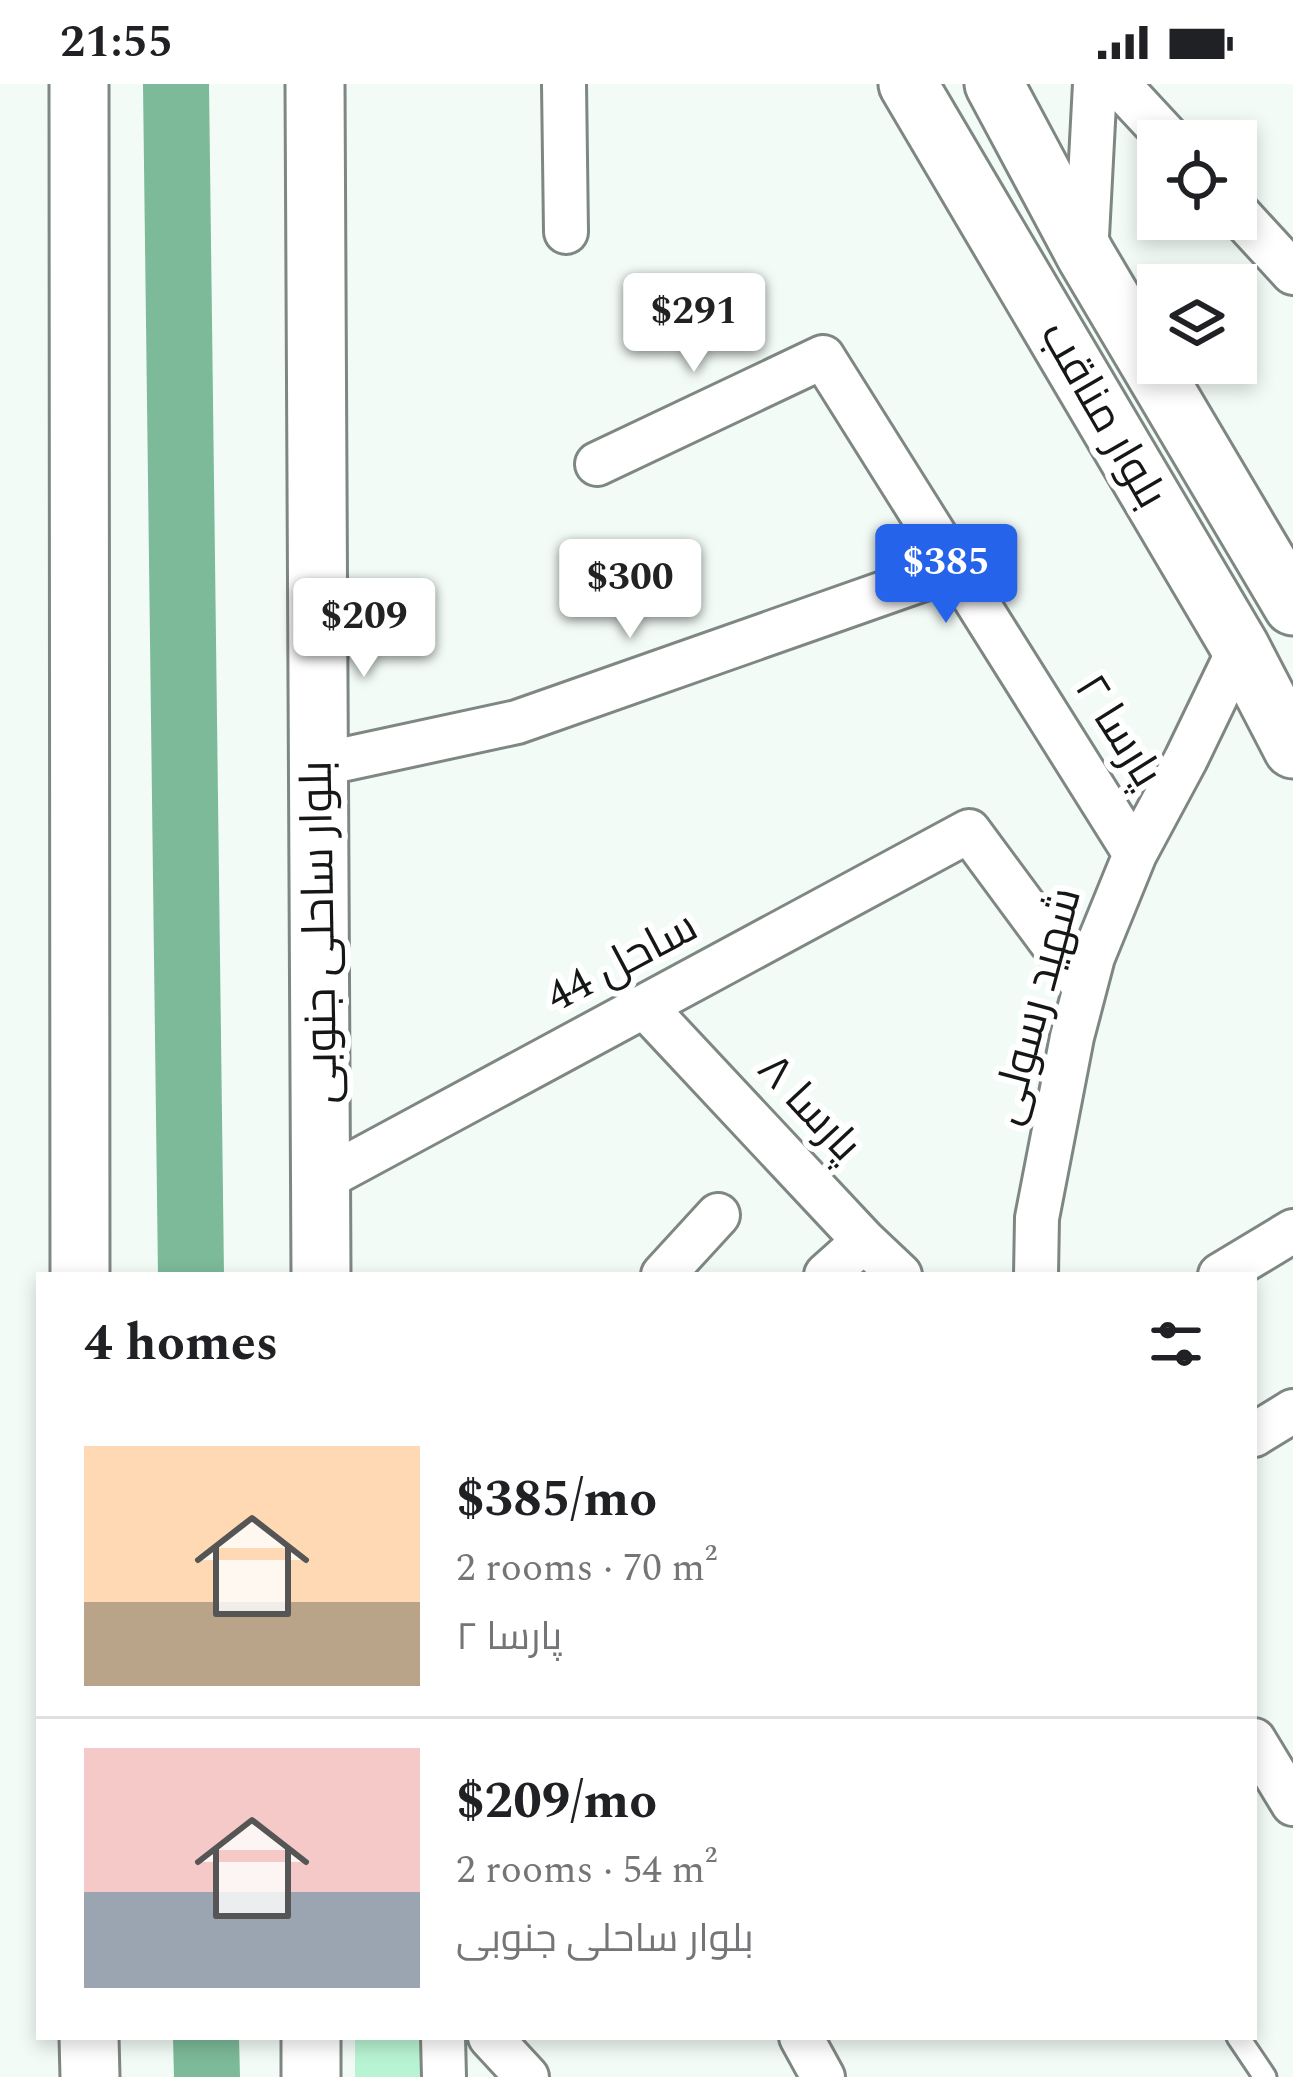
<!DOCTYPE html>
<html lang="en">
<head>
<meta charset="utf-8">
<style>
  :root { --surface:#fff; --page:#f2f2f2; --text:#202124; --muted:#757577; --line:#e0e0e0; --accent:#2563eb }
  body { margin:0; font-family:Spectral,Cairo,serif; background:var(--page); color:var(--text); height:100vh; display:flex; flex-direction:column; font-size:45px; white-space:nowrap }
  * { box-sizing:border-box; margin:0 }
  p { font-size:39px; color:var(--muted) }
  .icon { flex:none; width:66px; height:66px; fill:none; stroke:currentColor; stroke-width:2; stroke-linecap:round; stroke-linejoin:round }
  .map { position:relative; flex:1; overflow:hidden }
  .drawer { position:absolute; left:36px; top:1188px; width:1221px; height:768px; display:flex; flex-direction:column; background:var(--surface); border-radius:0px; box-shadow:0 6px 18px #0003 }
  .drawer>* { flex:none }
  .tools { position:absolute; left:1137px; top:36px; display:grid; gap:24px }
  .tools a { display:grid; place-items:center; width:120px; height:120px; border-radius:0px; background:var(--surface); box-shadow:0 6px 18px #0003; font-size:60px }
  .price { position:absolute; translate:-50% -102px; padding:0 27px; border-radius:12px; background:#fff; color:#222; font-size:39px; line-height:78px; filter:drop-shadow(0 3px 6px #0008) }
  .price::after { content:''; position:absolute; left:50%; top:72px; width:36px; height:27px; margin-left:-18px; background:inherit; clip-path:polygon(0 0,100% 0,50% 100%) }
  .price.current { background:var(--accent); color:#fff }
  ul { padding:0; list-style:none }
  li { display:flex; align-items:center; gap:36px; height:300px; padding:0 48px }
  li+li { border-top:3px solid var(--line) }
  li span { display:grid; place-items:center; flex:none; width:336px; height:240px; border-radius:0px; color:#555 }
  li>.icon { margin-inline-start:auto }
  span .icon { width:144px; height:144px; fill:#fffc; stroke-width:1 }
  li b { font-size:51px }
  h2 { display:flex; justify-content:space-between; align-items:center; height:144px; padding:0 48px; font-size:51px }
  .status { display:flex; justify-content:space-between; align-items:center; height:84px; padding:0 60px; background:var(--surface); direction:ltr }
  .status svg { height:33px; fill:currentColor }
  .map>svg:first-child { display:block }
</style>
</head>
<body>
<div class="status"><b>21:55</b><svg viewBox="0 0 49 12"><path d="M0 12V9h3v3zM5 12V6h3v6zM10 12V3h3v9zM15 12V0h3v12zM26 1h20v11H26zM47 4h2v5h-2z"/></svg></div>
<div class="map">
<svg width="1293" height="1993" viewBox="0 0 1293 1993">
  <rect width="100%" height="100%" fill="#f2fbf6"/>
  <path fill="#b8f4d3" d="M355,1953H430L431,1993H355Z"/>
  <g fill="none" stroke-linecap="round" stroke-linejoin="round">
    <path stroke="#7cba99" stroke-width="66" d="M176,0L191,1191
      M206,1953L207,1993"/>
    <g stroke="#7f8783" stroke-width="27">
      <path id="lane" d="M1238,1953L1265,1993"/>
    </g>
    <g stroke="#7f8783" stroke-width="48">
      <path id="street" d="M564,0L566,148
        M1118,0L1171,57
        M1236,127L1293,189
        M1086,171L1095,0
        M597,380L823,273L1135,770
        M318,681L517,638L955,484
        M645,923L864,1157L900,1191
        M322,1096L969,747L1085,904
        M663,1191L718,1131
        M826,1191L864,1157
        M1036,1191L1037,1134L1072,953L1093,873L1135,770L1186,675L1240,563
        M1220,1191L1293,1147
        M1254,1351L1293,1327
        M1254,1656L1293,1720
        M443,1953L444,1993
        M490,1953L527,1993
        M801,1953L823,1993"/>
    </g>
    <g stroke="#7f8783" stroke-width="63">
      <path id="secondary" d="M79,0L80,1191
        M315,0L321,1191
        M908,0L1240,563L1293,665
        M994,0L1086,172L1293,522
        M89,1953L90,1993
        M311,1953V1993"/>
    </g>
    <use href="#lane" stroke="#fff" stroke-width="21"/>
    <use href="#street" stroke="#fff" stroke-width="42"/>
    <use href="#secondary" stroke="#fff" stroke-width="57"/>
  </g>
  <g text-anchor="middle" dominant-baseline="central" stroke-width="12" stroke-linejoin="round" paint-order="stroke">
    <g font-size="45" fill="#141715" stroke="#fff">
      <text transform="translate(1103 331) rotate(60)">بلوار مناقب</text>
      <text transform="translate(1118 647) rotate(58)">پارسا ۲</text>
      <text transform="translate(320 848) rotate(-91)">بلوار ساحلی جنوبی</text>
      <text transform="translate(622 878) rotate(-28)">ساحل 44</text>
      <text transform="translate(1036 922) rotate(-75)">شهید رسولی</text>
      <text transform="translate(809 1024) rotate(47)">پارسا ۸</text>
    </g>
  </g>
</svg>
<div class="tools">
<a><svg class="icon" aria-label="locate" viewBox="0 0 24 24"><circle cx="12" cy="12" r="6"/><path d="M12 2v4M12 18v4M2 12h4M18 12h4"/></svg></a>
<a><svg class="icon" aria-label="layers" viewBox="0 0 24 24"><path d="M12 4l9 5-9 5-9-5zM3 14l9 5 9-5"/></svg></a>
</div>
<b class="price" style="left:694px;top:291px">$291</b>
<b class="price current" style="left:946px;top:542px">$385</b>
<b class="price" style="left:630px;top:557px">$300</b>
<b class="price" style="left:364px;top:596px">$209</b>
<section class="drawer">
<h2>4 homes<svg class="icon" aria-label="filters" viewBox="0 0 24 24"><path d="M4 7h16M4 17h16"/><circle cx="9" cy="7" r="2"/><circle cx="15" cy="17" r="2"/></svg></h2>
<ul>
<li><span style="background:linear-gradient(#ffd9b3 65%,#b9a48a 0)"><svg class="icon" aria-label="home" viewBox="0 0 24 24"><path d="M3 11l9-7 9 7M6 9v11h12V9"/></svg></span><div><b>$385/mo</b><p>2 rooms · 70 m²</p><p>پارسا ۲</p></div></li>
<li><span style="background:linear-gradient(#f6c9c9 60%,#9aa5b1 0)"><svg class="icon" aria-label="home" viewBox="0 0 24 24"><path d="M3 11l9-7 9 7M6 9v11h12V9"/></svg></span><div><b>$209/mo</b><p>2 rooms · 54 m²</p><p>بلوار ساحلی جنوبی</p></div></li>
</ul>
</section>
</div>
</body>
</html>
